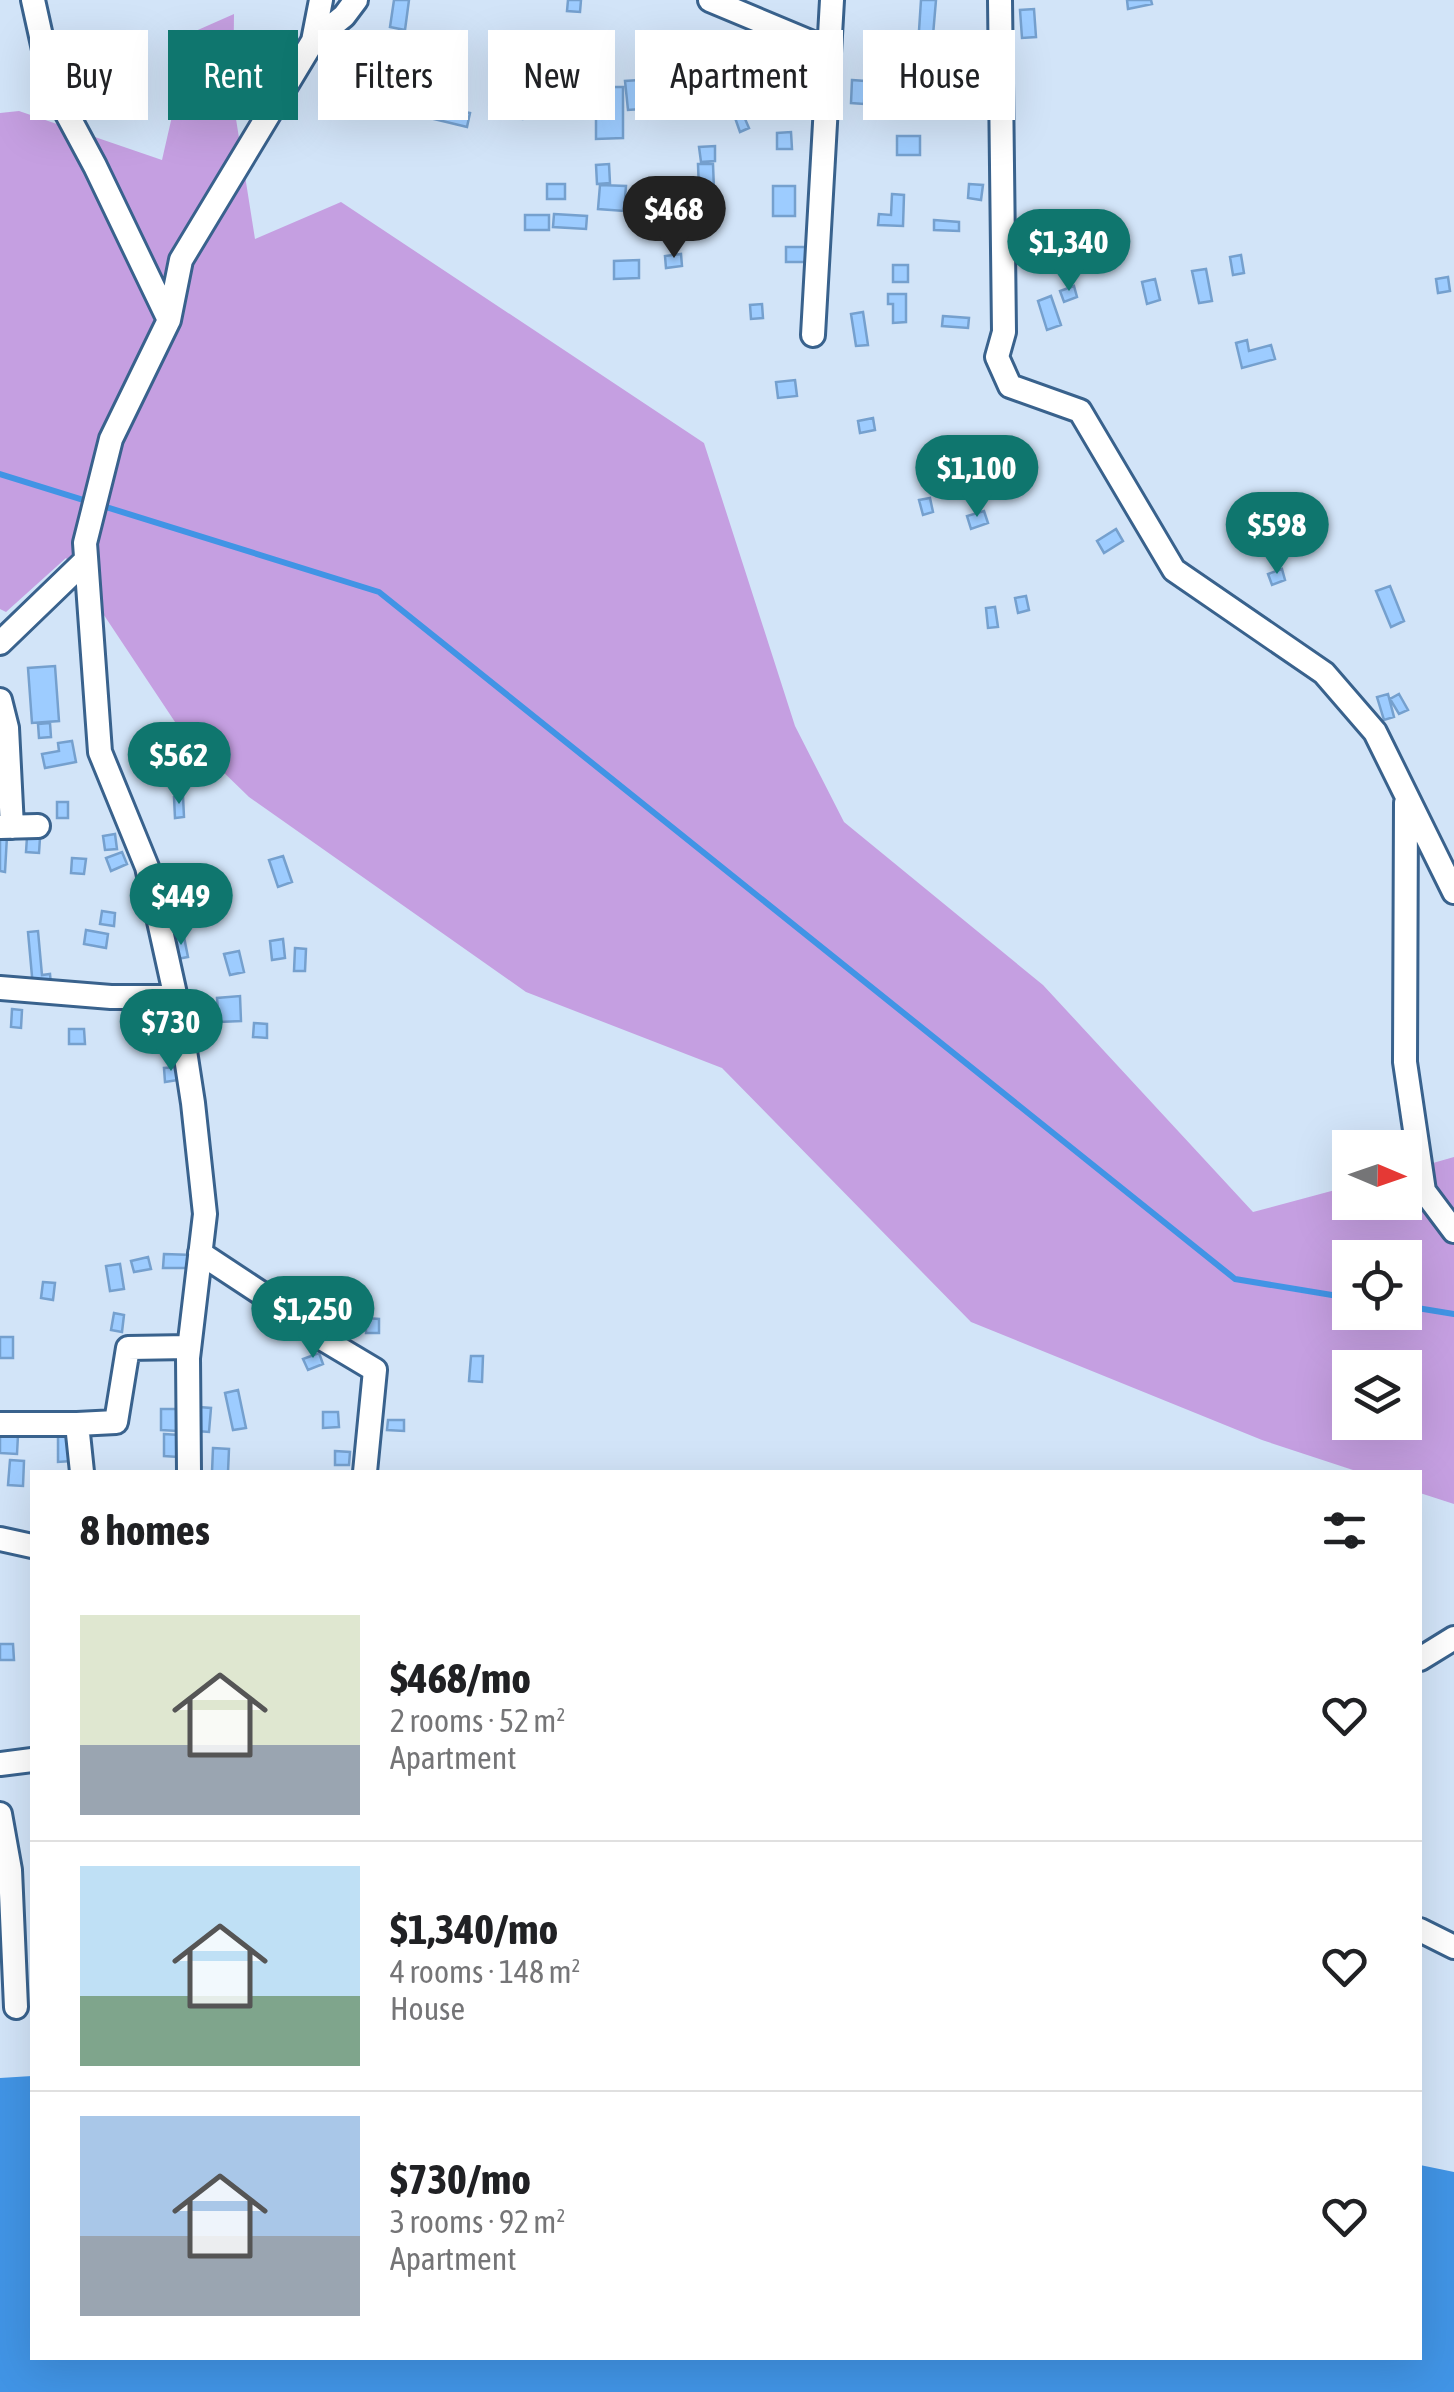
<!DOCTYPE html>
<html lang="en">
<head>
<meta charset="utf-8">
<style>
  :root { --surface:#fff; --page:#f2f2f2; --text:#202124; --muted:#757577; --line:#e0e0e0; --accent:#0f766e }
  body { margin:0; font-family:"Asap Condensed",sans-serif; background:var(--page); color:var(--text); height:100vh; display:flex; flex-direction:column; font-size:38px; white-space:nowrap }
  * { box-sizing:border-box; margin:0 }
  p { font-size:32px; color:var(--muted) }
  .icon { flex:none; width:55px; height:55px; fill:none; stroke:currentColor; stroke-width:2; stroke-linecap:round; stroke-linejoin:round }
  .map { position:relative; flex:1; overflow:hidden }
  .drawer { position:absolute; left:30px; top:1470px; width:1392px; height:890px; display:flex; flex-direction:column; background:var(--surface); border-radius:0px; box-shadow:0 10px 40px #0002 }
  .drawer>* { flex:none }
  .hud { position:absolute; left:30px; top:30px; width:1395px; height:90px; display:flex; gap:20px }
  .needle { width:65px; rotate:92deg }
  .fabs { position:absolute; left:1332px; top:1130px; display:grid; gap:20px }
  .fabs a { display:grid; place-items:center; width:90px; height:90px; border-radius:0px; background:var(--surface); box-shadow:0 10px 40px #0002; font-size:50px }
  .price { position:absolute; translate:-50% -85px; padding:0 22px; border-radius:35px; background:var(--accent); color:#fff; font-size:32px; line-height:65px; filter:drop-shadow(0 2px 5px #0008) }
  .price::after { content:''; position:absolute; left:50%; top:60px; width:30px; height:22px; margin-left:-15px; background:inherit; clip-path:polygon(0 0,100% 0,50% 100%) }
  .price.selected { background:#222; color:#fff }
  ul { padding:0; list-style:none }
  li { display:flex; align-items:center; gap:30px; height:250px; padding:0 50px }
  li+li { border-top:2px solid var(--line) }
  li span { display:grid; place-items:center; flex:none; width:280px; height:200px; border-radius:0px; color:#555 }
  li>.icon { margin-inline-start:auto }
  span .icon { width:120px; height:120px; fill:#fffc; stroke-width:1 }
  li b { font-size:42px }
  h2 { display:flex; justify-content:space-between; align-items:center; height:120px; padding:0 50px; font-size:42px }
  .pill { padding:0 35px; border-radius:0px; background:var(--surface); box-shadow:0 10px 40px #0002; font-size:35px; line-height:90px }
  .pill.selected { background:var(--accent); color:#fff }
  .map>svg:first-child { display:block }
</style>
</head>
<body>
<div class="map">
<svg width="1454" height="2392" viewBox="0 0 1454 2392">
  <rect width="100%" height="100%" fill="#d2e4f8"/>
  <path fill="#c59fe1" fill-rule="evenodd" d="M234,14L233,100L255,239L341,202L704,443L795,726L844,822L1043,985L1253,1212L1350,1186V1202H1405V1171L1454,1157V1504L1420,1493V1472H1359L1262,1440L971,1322L722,1068L526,992L249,797L181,731L66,558L6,612L0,609V113L19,111L162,160L191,33ZM1350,1258H1405V1312H1350ZM1350,1368H1405V1422H1350Z"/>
  <path fill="#4194e5" d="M32,2076V2358H1420V2165L1454,2172V2392H0V2078Z"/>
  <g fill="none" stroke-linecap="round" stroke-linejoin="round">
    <path stroke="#4194e5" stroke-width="6" d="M0,474L379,592L1235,1279L1350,1298
      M1405,1306L1454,1314"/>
  </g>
  <path fill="#9dccff" stroke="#75a0ce" stroke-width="2.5" d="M394,0H409L405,30L390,27Z
    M568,0H581L580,12L567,11Z
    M921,0H936L932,47L918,46Z
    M1127,0H1151L1152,4L1128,9Z
    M1034,9L1036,37L1022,38L1020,10Z
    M738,55L742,69L731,72L727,58Z
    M887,63L897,64L895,81L885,80Z
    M912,66L932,69L930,90L909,88Z
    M791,67L792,81L764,82V68Z
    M683,74H728V105L682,106Z
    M639,80L641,109L628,110L625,81Z
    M852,80L865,81L864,104L851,103Z
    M559,83L562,115L523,119L520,87Z
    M741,83L744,103L731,104L729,84Z
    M596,87H623V138L596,139Z
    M436,94L451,98L449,109L470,113L467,127L430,118Z
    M388,99L401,101L400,113L386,111Z
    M742,112L749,128L740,132L734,115Z
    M791,132L792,149H777V133Z
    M897,136H920V155H897Z
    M715,146V161L701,162L699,147Z
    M609,164L610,183L597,184L596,165Z
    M698,164H713L714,190L699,191Z
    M547,184H565V199H547Z
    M969,184L983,185L981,200L968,198Z
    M600,185L626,186L624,211L598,209Z
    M773,186H795V216H773Z
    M685,192H714L715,219L685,220Z
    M892,194L904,195L903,226L878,225L879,214L891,215Z
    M1069,212H1084V224L1069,223Z
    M554,214L587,216L586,229L553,227Z
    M525,215H549V230H525Z
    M934,220L959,222V231L934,230Z
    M786,247H811V262H786Z
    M681,254L682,266L666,268L665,256Z
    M1241,255L1244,273L1233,275L1230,257Z
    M639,260V278L614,279V261Z
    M893,265H908V282H893Z
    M1206,269L1212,301L1199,303L1192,271Z
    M1448,277L1450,291L1438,293L1436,279Z
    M1155,279L1160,300L1147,304L1142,282Z
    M1074,286L1077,297L1064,302L1060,291Z
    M888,294H906V322L893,323V304H888Z
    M1051,296L1061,325L1047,330L1038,301Z
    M762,304L763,318L751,319L750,305Z
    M863,312L868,345L856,346L851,314Z
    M943,316L969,318L968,328L942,326Z
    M1247,340L1249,351L1271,345L1275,359L1242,368L1236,343Z
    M795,380L797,396L778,398L776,382Z
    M873,418L875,430L860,433L858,421Z
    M930,498L933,512L923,515L919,500Z
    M1263,504L1266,521L1255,523L1252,506Z
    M984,511L988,523L971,529L967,516Z
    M1116,529L1123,541L1104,553L1097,541Z
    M1282,569L1285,580L1272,585L1268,574Z
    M1390,586L1404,621L1391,627L1376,591Z
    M1026,596L1029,610L1018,613L1015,598Z
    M995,607L998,627L988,628L986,608Z
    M55,666L59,721L32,723L28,668Z
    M1388,694L1394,717L1384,720L1377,697Z
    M1399,694L1408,710L1399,714L1390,699Z
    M50,723L51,737L39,738L38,724Z
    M72,741L76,762L45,768L42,754L59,751L58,743Z
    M183,796L184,817L175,818L174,797Z
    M57,802H68V818H57Z
    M115,834L117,849L105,850L103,836Z
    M0,836H7L5,872L0,871Z
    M27,837L40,838L39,853L26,852Z
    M122,852L127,864L111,871L106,858Z
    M283,856L292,882L278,887L269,860Z
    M72,858L86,859L84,874L71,873Z
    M102,911L115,913L114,926L100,924Z
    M86,930L108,934L106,948L84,944Z
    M38,931L42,975L50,974L51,985L33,987L28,932Z
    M184,937L188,957L177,959L174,939Z
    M283,939L285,958L272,960L270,941Z
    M295,948L306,949L305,971H294Z
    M239,951L244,972L230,975L224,954Z
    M240,996L241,1021L219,1022L217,998Z
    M12,1009L22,1010L21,1028L11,1027Z
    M254,1023L267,1024V1038L253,1037Z
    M69,1029H84L85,1044H69Z
    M177,1067L178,1080L165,1082L164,1068Z
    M164,1254L193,1255V1268H163Z
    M148,1257L151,1269L134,1272L131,1261Z
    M120,1264L124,1289L110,1291L106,1266Z
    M43,1282L55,1283L53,1300L41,1298Z
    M114,1313L124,1315L122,1332L111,1330Z
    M366,1318L379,1319V1333H366Z
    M0,1337H13V1358H0Z
    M319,1353L323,1364L308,1370L303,1359Z
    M471,1356H483L482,1382L469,1381Z
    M238,1390L246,1428L233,1430L225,1393Z
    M199,1407L211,1408L209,1432L197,1431Z
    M161,1409H177V1431L161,1430Z
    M323,1412H338L339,1427L323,1428Z
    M388,1420H404V1431L387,1430Z
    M0,1434L18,1435L17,1454L0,1453Z
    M164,1434L179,1435L178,1457L164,1456Z
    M71,1435V1461L58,1462V1436Z
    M213,1448L229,1449L228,1472H212Z
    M335,1451L350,1452L349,1465H335Z
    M10,1460L24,1461L23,1486L8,1485Z
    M0,1644H13L14,1660H0Z"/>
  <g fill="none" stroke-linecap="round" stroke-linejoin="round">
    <g stroke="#39628d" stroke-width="28">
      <path id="minor" d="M33,0L52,86L95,166L169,320
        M710,0L829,50
        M1000,0L1004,332L997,357L1010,386L1080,411L1174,570L1324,673L1375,732L1454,892
        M313,41L344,16L356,0
        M813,335L832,0
        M0,643L86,560
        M0,700L7,728L12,827
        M1406,803L1405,1062L1424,1191L1454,1231
        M0,827L38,826
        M0,988L111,997H175
        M200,1253L288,1311L318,1336L375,1370L365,1472
        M0,1424H77L82,1472
        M77,1424L116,1422L128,1348L189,1347
        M189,1472L188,1358L205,1214L193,1103L179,1012L147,867L100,752L85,543L111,439L169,320L181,260L313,41L321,0
        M0,1539L32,1546
        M1420,1659L1454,1638
        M0,1764L32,1760
        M0,1814L10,1870L16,2007
        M1420,1930L1454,1947"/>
    </g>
    <use href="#minor" stroke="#fff" stroke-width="22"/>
  </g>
</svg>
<div class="fabs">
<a><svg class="needle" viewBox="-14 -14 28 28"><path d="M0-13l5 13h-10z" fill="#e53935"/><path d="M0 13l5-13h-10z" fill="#757577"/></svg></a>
<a><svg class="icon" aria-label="locate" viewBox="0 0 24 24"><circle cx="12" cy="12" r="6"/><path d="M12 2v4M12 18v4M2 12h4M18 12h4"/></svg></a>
<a><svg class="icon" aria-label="layers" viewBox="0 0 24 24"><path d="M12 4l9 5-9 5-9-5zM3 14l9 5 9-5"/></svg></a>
</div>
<b class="price selected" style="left:674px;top:261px">$468</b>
<b class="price" style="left:1069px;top:294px">$1,340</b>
<b class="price" style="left:977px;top:520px">$1,100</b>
<b class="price" style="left:1277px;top:577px">$598</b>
<b class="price" style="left:179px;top:807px">$562</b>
<b class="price" style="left:181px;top:948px">$449</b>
<b class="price" style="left:171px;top:1074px">$730</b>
<b class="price" style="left:313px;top:1361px">$1,250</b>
<div class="hud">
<a class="pill">Buy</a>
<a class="pill selected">Rent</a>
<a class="pill">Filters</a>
<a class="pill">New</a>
<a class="pill">Apartment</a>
<a class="pill">House</a>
</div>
<section class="drawer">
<h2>8 homes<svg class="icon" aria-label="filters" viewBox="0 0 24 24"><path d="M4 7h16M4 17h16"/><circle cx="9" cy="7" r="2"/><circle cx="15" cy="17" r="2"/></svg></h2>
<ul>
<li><span style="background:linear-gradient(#dfe7d0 65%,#9aa5b1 0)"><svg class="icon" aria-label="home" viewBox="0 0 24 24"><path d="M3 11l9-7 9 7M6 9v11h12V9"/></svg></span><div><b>$468/mo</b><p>2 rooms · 52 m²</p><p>Apartment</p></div><svg class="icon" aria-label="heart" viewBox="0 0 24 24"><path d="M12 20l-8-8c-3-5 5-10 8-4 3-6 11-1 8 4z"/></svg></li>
<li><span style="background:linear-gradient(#bfe0f5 65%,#7fa58c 0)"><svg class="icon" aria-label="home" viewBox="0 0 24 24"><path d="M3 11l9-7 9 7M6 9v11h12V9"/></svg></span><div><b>$1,340/mo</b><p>4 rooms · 148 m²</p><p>House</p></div><svg class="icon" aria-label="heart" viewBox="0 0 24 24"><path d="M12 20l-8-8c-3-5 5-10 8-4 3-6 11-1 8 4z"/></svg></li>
<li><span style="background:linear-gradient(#a9c7e8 60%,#9aa5b1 0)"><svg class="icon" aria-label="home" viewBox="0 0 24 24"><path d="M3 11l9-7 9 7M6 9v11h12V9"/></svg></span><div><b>$730/mo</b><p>3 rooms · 92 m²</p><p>Apartment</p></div><svg class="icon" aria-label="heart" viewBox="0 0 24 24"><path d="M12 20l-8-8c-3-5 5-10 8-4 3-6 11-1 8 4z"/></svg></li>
</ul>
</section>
</div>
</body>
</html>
